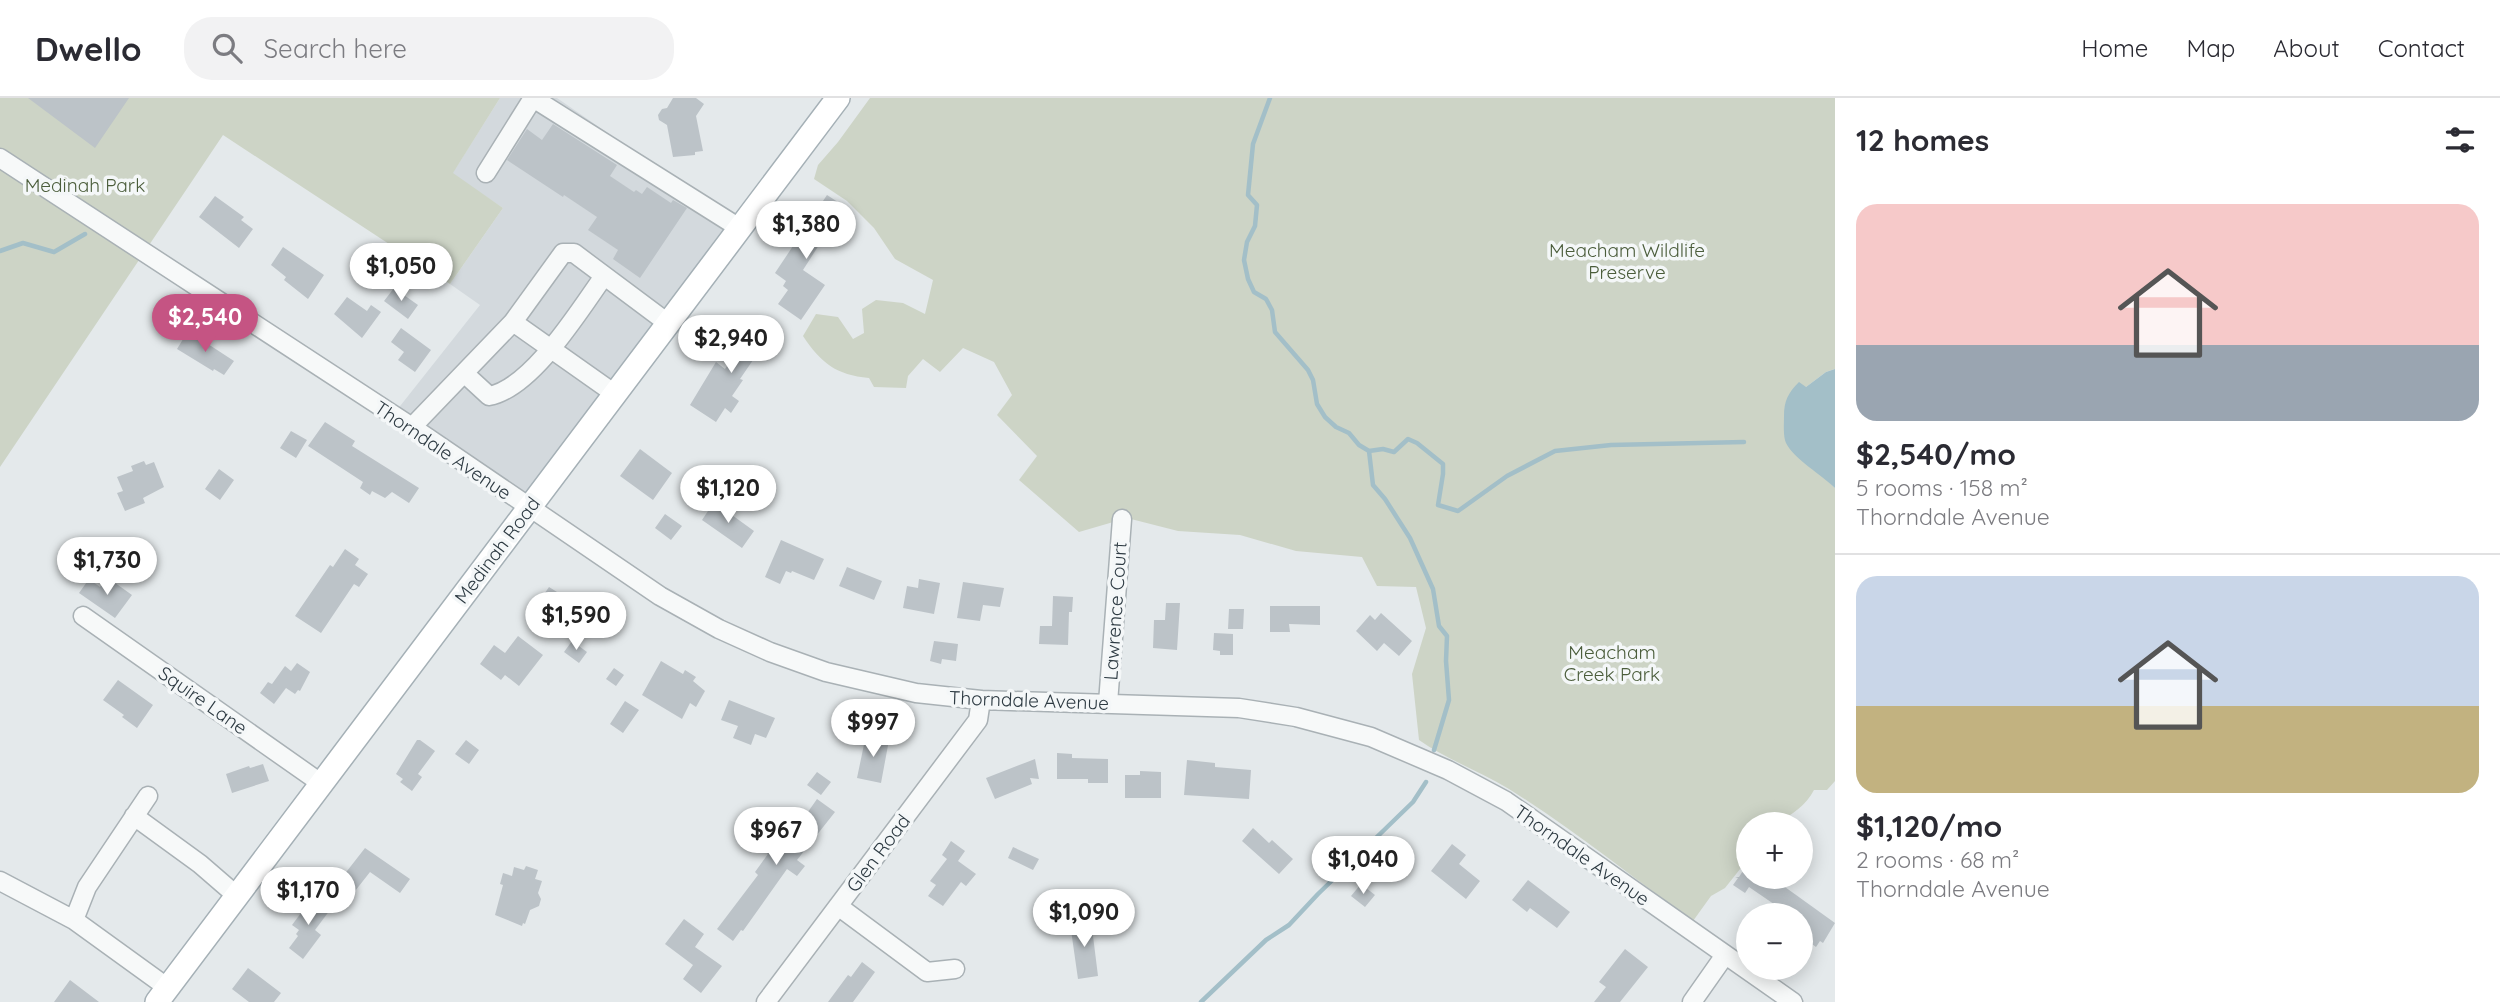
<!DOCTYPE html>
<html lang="en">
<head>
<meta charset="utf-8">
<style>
  :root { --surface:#fff; --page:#f2f2f3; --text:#2b2b33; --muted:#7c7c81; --line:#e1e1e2; --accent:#c55483 }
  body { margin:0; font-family:Quicksand,sans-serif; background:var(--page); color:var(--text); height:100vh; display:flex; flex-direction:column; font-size:26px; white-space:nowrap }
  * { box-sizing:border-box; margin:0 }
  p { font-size:23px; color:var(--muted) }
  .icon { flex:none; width:38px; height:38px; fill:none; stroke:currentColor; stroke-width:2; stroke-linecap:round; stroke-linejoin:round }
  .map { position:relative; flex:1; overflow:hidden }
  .panel { display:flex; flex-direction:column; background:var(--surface); width:665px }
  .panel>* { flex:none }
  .fabs { position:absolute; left:1736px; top:714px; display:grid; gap:14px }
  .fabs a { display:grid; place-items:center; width:77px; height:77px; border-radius:50%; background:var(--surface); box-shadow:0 4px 18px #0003; font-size:35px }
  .price { position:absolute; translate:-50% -60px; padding:0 16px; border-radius:24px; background:#fff; color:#222; font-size:23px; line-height:46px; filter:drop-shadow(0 2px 4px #0008) }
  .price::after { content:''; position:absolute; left:50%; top:42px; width:21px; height:16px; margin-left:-10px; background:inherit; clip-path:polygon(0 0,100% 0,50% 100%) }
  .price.selected { background:var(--accent); color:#fff }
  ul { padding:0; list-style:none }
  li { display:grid; align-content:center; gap:14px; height:371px; padding:0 21px }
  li+li { border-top:2px solid var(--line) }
  li span { display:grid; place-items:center; height:217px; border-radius:21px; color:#555 }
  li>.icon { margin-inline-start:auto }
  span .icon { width:126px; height:126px; fill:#fffc; stroke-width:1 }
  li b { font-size:30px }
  h2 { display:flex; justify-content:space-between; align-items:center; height:84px; padding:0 21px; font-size:30px }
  header { display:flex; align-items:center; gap:42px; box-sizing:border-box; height:98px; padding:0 35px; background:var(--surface); border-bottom:2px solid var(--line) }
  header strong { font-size:33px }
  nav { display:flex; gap:38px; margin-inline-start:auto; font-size:24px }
  .search { width:490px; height:63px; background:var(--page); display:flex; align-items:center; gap:18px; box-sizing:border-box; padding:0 24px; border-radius:28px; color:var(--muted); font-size:26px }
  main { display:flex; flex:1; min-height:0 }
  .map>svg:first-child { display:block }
</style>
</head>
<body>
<header>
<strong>Dwello</strong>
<div class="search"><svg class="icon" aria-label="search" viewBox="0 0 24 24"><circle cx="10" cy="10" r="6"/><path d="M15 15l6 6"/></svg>Search here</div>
<nav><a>Home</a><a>Map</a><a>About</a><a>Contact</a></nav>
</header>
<main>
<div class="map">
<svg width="1835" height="904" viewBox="0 0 1835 904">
  <rect width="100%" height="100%" fill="#e4e9eb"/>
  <path fill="#d3d9dd" d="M500,0H557L741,127L528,410L393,317L480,207L450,186L503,110L452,76Z"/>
  <path fill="#cdd4c6" d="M0,0H500L453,75L503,110L450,186L223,37L0,369Z
    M870,0H1835V271L1826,274L1806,289L1824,379L1835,390V683L1827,692H1814C1806,708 1792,715 1778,726H1748V761L1725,790L1711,798L1693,823C1632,779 1573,731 1509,691C1480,673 1447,662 1419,642L1412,576L1426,530L1416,489L1377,488L1362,459L1296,453L1240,437L1178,433L1127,420L1079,434L1019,382L1037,358L997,317L1012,297L994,264L963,250L940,274L923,261L908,278L906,290L874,289L869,280C836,277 821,265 803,238L816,216L838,219L853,241L864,235L862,211L876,202L903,205L925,216L933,182L895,161L874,130L847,103L814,81L818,67L838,44Z"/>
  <path fill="#a3bfc8" d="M1835,271V390C1823,378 1793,360 1786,345C1783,338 1784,326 1784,318C1784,303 1788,295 1799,284L1806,289L1826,274Z"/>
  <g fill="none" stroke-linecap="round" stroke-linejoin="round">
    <path stroke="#a3bfc8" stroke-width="4.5" d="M1270,0L1253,46L1248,97L1257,107L1255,128L1247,144L1244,162L1248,181L1254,194L1266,201L1272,212L1275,234L1308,272L1313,282L1317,306L1325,319L1336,329L1349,335L1359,347L1369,353L1373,387L1385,401L1410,440L1433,491L1439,528L1447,538L1446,563L1449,602L1434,652
      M0,153L23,145L54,154L85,136
      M1369,353L1383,351L1394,354L1408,341L1417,345L1443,366V376L1438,407L1458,413L1507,378L1555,353L1611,347L1744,344
      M1201,904L1266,842L1289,827L1318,796L1413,704L1426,684"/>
  </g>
  <path fill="#bcc3c8" d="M28,0H129L95,50Z
    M673,0H696L704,6L696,18L703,53L695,54V57L673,59L667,27L659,22L658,17L662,11L667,10Z
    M553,26L617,67L610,78L634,94L636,92L642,96L647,89L671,105L673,102L687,110L640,180L613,161L618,152L588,132L597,119L564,97L563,99L507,62L527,31L542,42Z
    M827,97L844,108L803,172L825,187L801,222L778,206L788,192L783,188L786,183L775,175Z
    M215,98L244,119L241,122L253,131L239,150L199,119Z
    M283,149L324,177L308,201L284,182L286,179L271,167Z
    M394,190L418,207L408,221L384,203Z
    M347,199L367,213L371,207L381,214L362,240L334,216Z
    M763,218L777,227L740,281L743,282L732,298L739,303L731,315L725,310L716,324L690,307L716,264L725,271Z
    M401,230L431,252L415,274L398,262L404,254L391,244Z
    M188,233L234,263L224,277L214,271L213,273L177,251Z
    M325,324L355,343L352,348L419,390L409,405L392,394L385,400L372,393L370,397L360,390L363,384L308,348Z
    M291,333L307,342L296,360L280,350Z
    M640,351L672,375L653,402L620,378Z
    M144,363L146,367L154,364L164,389L143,400L145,405L125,413L117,395L123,393L117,379L133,373L131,368Z
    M219,371L234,382L220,402L205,391Z
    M714,404L754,433L742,450L702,422Z
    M665,416L682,428L671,442L655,430Z
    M781,442L824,461L814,482L792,473L791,475L786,473L780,486L765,479Z
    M345,451L359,461L355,467L368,476L359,489L354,486L321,535L295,518L330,467L333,469Z
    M847,469L882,483L874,502L839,488Z
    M89,481L100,489L102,486L106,489L111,482L132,497L115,520L79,495Z
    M919,481L940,485L934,516L903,510L907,488L918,490Z
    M963,484L1004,490L1000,509L983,507L980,523L957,520Z
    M549,489L581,509L563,534L547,522L550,518L536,508Z
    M1053,498L1073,499L1072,514H1069L1068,547L1039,546L1040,528H1052Z
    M1166,505H1180L1177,552L1153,550L1154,522H1165Z
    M1270,508H1320V527L1289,526L1290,534H1270Z
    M1229,511H1244L1243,531H1228Z
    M1381,515L1412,543L1399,558L1384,545L1377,553L1356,533L1370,517L1375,522Z
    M1214,535L1233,536V557H1220V553L1213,552Z
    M518,538L543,557L519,588L505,577L501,582L480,566L494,547L505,555Z
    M572,543L587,554L579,565L564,554Z
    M934,543L958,546L956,563L942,561L941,566L930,563Z
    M661,563L683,576L685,572L696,579L693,583L705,593L696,609L690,605L682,621L642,597Z
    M297,565L310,574L300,593L298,592L295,596L286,590L274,606L260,595L268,584L272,586L285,568L291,573Z
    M614,570L624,577L616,588L606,581Z
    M118,582L153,607L137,630L122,619L124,617L103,602Z
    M729,602L775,620L766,640L755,636L751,647L733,640L738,628L721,622Z
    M625,603L639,612L623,635L610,626Z
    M866,637L889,642L881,685L857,680Z
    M417,642H420L435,653L418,676L422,679L412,693L400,684L403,681L396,676Z
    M466,642L479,652L469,666L455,656Z
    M1057,655L1072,656V660L1108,661V685H1088V681H1057Z
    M1035,661L1039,681L1030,680L1032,686L995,701L986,680Z
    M1187,662L1215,665V669L1251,672L1249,701L1184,697Z
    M263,666L269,683L232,695L226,676L249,668L250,670Z
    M1140,673L1161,674V700H1125V677H1140Z
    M817,674L831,684L821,697L807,687Z
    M817,701L835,714L797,762L805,768L797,778L787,771L743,833L741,832L733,843L717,831L758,777L755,774L768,756L756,747L769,731L781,740L783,737L789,741Z
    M1253,730L1269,745L1272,742L1293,761L1279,776L1242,743Z
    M951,743L965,753L958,763L976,776L966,788L961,784L943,808L928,798L936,787L930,783L947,761L942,757Z
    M1452,746L1466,757L1459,766L1480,783L1466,801L1431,773Z
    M1013,749L1039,761L1033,772L1008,760Z
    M365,750L410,781L400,795L370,774L348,802L333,791Z
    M1748,765V779H1771L1835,825L1823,845L1820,843L1816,849L1801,838V817H1790L1749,789L1745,795L1733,787L1738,780L1735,779H1739Z
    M526,768L538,772L535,781L542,783L538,795L541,801L539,808L530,812L525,826L523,825L522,828L495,817L503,787L500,786L503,775L512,778L514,769L524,772Z
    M1528,782L1570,814L1557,830L1530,810L1527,814L1512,802Z
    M1361,786L1375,797L1365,809L1351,798Z
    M313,799L330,812L315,832L321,837L303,861L289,850L298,838L296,836L299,832L292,827Z
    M684,821L704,836L695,849L722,868L701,895L683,881L693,867L665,846Z
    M1091,822L1098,878L1078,881L1070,825Z
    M1625,851L1648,869L1620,904H1594L1606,889L1599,884Z
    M862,864L875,874L853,904H828L848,877L851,879Z
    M248,870L281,895L274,904H249L232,891Z
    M70,882L99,904H54Z"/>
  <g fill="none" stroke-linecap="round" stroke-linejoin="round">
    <g stroke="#a9b1b5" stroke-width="21">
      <path id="minor" d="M0,60L412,329L660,498L719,531L770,554L826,574L916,595L981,602L1239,610L1296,619L1371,639L1448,672L1506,703L1793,904
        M486,75L533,0L741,131
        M513,224L615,296
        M464,275L489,298C532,290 579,213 604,178
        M412,329L513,224L563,155H574L669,226
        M83,518L322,686
        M1108,605L1122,421
        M134,718L200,766L237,798
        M0,783L74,822L168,890
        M838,808L927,874L955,871
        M74,822L87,789L148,698
        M766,904L978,622L981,602
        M1692,904L1725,857"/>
    </g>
    <g stroke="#a5b0b6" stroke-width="26">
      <path id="major" d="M157,904L838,0"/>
    </g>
    <use href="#minor" stroke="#f7f9f9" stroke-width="18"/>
    <use href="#major" stroke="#fff" stroke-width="23"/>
  </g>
  <g text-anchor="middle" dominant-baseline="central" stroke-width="7" stroke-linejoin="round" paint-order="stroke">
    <g font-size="19" fill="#4b5d3b" stroke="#f4f7f8">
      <text x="85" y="87">Medinah Park</text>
      <text x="1627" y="152">Meacham Wildlife<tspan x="1627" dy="22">Preserve</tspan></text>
      <text x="1612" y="554">Meacham<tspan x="1612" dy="22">Creek Park</tspan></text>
    </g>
    <g font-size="19" fill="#2d3a42" stroke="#f4f7f8">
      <text transform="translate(443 352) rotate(34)">Thorndale Avenue</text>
      <text transform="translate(497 452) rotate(-53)">Medinah Road</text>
      <text transform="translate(1115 513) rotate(-86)">Lawrence Court</text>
      <text transform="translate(203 602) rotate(35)">Squire Lane</text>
      <text transform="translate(1029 602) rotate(2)">Thorndale Avenue</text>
      <text transform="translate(878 755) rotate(-53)">Glen Road</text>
      <text transform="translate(1582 757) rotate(35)">Thorndale Avenue</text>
    </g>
  </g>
</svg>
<div class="fabs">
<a>+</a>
<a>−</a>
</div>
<b class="price" style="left:806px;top:163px">$1,380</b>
<b class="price" style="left:401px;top:205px">$1,050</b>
<b class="price selected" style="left:205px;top:256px">$2,540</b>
<b class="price" style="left:731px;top:277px">$2,940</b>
<b class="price" style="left:728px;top:427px">$1,120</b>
<b class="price" style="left:107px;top:499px">$1,730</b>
<b class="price" style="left:576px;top:554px">$1,590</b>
<b class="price" style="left:873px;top:661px">$997</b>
<b class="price" style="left:776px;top:769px">$967</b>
<b class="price" style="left:1363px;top:798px">$1,040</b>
<b class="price" style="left:308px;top:829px">$1,170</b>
<b class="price" style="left:1084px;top:851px">$1,090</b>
</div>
<section class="panel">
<h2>12 homes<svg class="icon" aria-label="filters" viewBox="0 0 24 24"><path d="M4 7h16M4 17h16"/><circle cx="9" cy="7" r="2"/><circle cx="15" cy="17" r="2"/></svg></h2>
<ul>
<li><span style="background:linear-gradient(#f6c9c9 65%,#9aa5b1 0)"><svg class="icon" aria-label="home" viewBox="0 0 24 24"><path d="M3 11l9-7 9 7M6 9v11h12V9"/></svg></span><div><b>$2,540/mo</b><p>5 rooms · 158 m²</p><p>Thorndale Avenue</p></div></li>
<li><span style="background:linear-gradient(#c9d6e8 60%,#c2b280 0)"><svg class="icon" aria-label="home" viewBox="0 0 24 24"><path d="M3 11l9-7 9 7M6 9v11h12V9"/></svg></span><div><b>$1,120/mo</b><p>2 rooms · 68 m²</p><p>Thorndale Avenue</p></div></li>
</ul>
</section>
</main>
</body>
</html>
